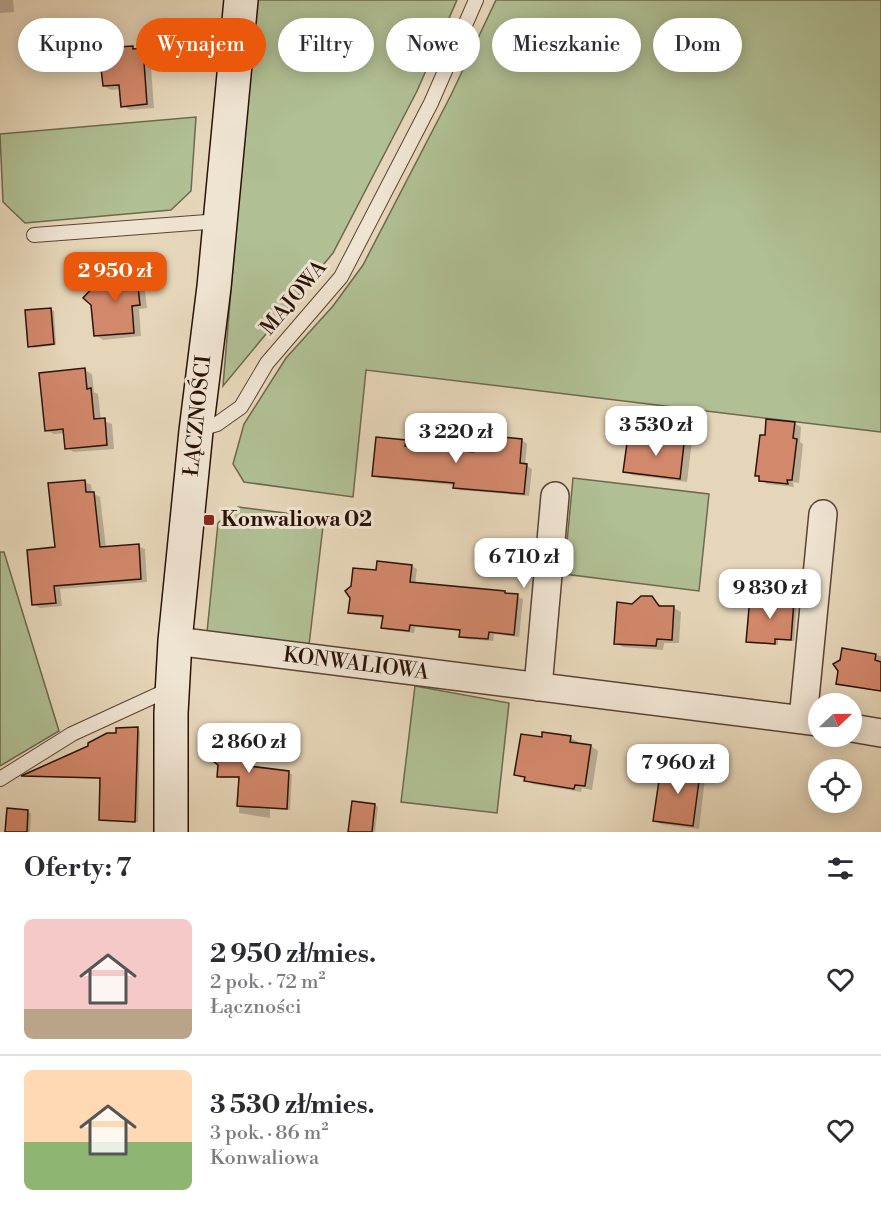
<!DOCTYPE html>
<html lang="pl">
<head>
<meta charset="utf-8">
<style>
  :root { --surface:#fff; --page:#f7f7f7; --text:#2b2b33; --muted:#7c7c81; --line:#e1e1e2; --accent:#ea580c }
  body { margin:0; font-family:"Libre Bodoni",serif; background:var(--page); color:var(--text); height:100vh; display:flex; flex-direction:column; font-size:22px; white-space:nowrap }
  * { box-sizing:border-box; margin:0 }
  p { font-size:20px; color:var(--muted) }
  .icon { flex:none; width:33px; height:33px; fill:none; stroke:currentColor; stroke-width:2; stroke-linecap:round; stroke-linejoin:round }
  .map { position:relative; height:832px; overflow:hidden }
  .side { display:flex; flex-direction:column; background:var(--surface); flex:1 }
  .side>* { flex:none }
  .banner { position:absolute; left:18px; top:18px; width:846px; height:54px; display:flex; gap:12px }
  .needle { width:39px; rotate:68deg }
  .controls { position:absolute; left:808px; top:693px; display:grid; gap:12px }
  .controls a { display:grid; place-items:center; width:54px; height:54px; border-radius:50%; background:var(--surface); box-shadow:0 3px 15px #0003; font-size:30px }
  .price { position:absolute; translate:-50% -51px; padding:0 14px; border-radius:12px; background:#fff; color:#222; font-size:20px; line-height:39px; filter:drop-shadow(0 2px 3px #0008) }
  .price::after { content:''; position:absolute; left:50%; top:36px; width:18px; height:14px; margin-left:-9px; background:inherit; clip-path:polygon(0 0,100% 0,50% 100%) }
  .price.selected { background:var(--accent); color:#fff }
  ul { padding:0; list-style:none }
  li { display:flex; align-items:center; gap:18px; height:150px; padding:0 24px }
  li+li { border-top:2px solid var(--line) }
  li span { display:grid; place-items:center; flex:none; width:168px; height:120px; border-radius:9px; color:#555 }
  li>.icon { margin-inline-start:auto }
  span .icon { width:72px; height:72px; fill:#fffc; stroke-width:1 }
  li b { font-size:26px }
  h2 { display:flex; justify-content:space-between; align-items:center; height:72px; padding:0 24px; font-size:26px }
  .pill { padding:0 21px; border-radius:27px; background:var(--surface); box-shadow:0 3px 15px #0003; font-size:21px; line-height:54px }
  .pill.selected { background:var(--accent); color:#fff }
  .map>svg:first-child { display:block }
</style>
</head>
<body>
<div class="map">
<svg width="881" height="832" viewBox="0 0 881 832">
  <rect width="100%" height="100%" fill="#e6d6b9"/>
  <filter id="stains"><feTurbulence type="fractalNoise" baseFrequency=".00333" numOctaves="4"/><feColorMatrix values="0 0 0 0 .2 0 0 0 0 .09 0 0 0 0 .02 0 0 0 .5 -.17"/></filter>
  <radialGradient id="worn" r=".72"><stop offset=".6" stop-color="#630" stop-opacity="0"/><stop offset="1" stop-color="#630" stop-opacity=".3"/></radialGradient>
  <path fill="#b0bf94" stroke="#6e684e" stroke-width="1.5" d="M255,0H457L417,91L333,253L223,386Z
    M496,0H881V432L366,370L353,497L244,482L233,464L244,424L286,358L333,306L363,265L451,95Z
    M196,117L191,191L171,210L25,223L3,202L0,134Z
    M573,478L709,494L699,591L564,574Z
    M238,507L324,518L309,645L207,632L218,523Z
    M0,552H4L59,731L0,766Z
    M415,686L509,703L497,813L401,802Z"/>
  <path fill="#0003" d="M0,0H13L14,12L0,13Z
    M132,48L137,50H142L150,54L154,108L130,110L123,106L121,89L111,90L104,86Z
    M136,270L143,274L147,308L139,309L141,336L103,340L96,335L113,286Z
    M50,309L54,311L56,345L33,348L30,346Z
    M85,370L92,374L94,392L98,394L101,420L112,424L114,449L74,452L67,448L65,433L54,434L46,430Z
    M794,423L801,427L800,442L803,444L799,483L793,482L794,487L767,484L757,475Z
    M684,437L692,441L687,482L632,475L625,471Z
    M522,440L527,444L525,465L532,469L529,496L460,490L455,487V485L379,478L374,475L405,442L411,445L410,448L474,454Z
    M84,481L91,485L92,493L100,497L106,548L138,546L145,549L147,582L60,589L62,606L40,608L33,604Z
    M411,566L417,569L415,584L505,592L523,599L519,637L494,634L493,641L466,639L460,636L461,631L415,627L414,633L388,630L383,627L384,618L355,615L350,612L378,572Z
    M652,598L663,607L674,608L681,612L679,643H664L663,650L623,647L616,643L633,605Z
    M794,603L797,604L794,641L778,640V645L747,641Z
    M843,650L881,656V691L838,683Z
    M137,729L140,731L138,822L103,821L100,819L101,779L25,776L90,747Z
    M241,734L245,736V751L252,753V768L292,774L290,810L270,809V818L239,813L240,778H222L219,776Z
    M544,734L571,738L578,742V744L591,746L598,751L592,790L582,788L581,792L533,784L522,778L532,780L522,775V778L516,775L543,739Z
    M700,768L706,771L699,829L661,824L655,821L681,771Z
    M375,805L378,807L375,832H350Z
    M9,809L31,813L30,832H7Z"/>
  <path fill="#d2886b" stroke="#2b1207" stroke-width="1.5" d="M133,46V49L143,48L147,104L121,107L119,85L103,86L101,68L117,47Z
    M136,268L140,305L132,306L134,333L94,336L91,305L83,298L94,286L111,284L110,270Z
    M51,308L54,344L28,347L25,310Z
    M85,368L87,389L91,388L94,419L105,418L107,445L65,449L63,429L45,431L39,373Z
    M766,419L795,422L793,438L797,439L792,480H787L788,484L759,481V476H755L760,435H765Z
    M474,434L522,439L520,463L527,464L524,494L453,488L454,483L372,476L376,437L406,440L405,446L473,452Z
    M671,434L685,435L680,479L623,472L627,443L644,441L659,436Z
    M85,480L86,492H94L100,547L139,544L141,579L54,586L56,603L32,605L27,550L55,547L48,483Z
    M377,561L412,565L410,582L505,591V593L518,594L514,635L489,632L488,639L459,637L460,630L410,625L409,631L381,628L383,616L348,613L350,598L345,591L351,586L353,568L376,570Z
    M641,596H652L659,606H674L672,640L657,639L656,646L614,644L617,602L632,604Z
    M750,597L794,601L791,640L775,639V644L746,642Z
    M842,648L876,654L875,660L881,662V691L836,684L838,671L833,664L840,660Z
    M138,727L135,822L99,820L100,778L21,776L88,746V743L107,733H116V728Z
    M218,732H242V749L249,750V766L289,771L287,809L237,806L239,777H217L218,765L205,755L218,741Z
    M542,732L571,736L570,742L591,745L585,786L575,785L574,789L524,781L525,777L514,775L521,734L542,737Z
    M680,763L701,766L693,826L653,821L661,767L679,769Z
    M352,801L375,804L372,832H348Z
    M7,808L28,810L27,832H5Z"/>
  <g fill="none" stroke-linecap="round" stroke-linejoin="round">
    <g stroke="#5a4334" stroke-width="16">
      <path id="lane" d="M34,235L220,221
        M197,430L217,424L241,407L267,363L341,277L431,103L476,0
        M0,779L72,734L170,689"/>
    </g>
    <g stroke="#5a4334" stroke-width="30">
      <path id="street" d="M175,641L819,722
        M538,687L555,496
        M803,719L823,514
        M852,728L881,733"/>
    </g>
    <g stroke="#2b1207" stroke-width="36">
      <path id="secondary" d="M171,832V713L175,641L196,431L214,287L241,0"/>
    </g>
    <use href="#lane" stroke="#efe4d2" stroke-width="14"/>
    <use href="#street" stroke="#efe4d2" stroke-width="27"/>
    <use href="#secondary" stroke="#efe4d2" stroke-width="33"/>
  </g>
  <rect fill="#8f2418" stroke="#efe4d2" stroke-width="2" x="203" y="514" width="12" height="12" rx="3"/>
  <g text-anchor="middle" dominant-baseline="central" stroke-width="6" stroke-linejoin="round" paint-order="stroke">
    <g font-size="21" fill="#2b1207" stroke="#efe4d2">
      <text transform="translate(294 298) rotate(-50)">MAJOWA</text>
      <text transform="translate(198 416) rotate(-84)">ŁĄCZNOŚCI</text>
      <text transform="translate(356 664) rotate(7)">KONWALIOWA</text>
    </g>
    <g font-size="21" font-weight="bold" fill="#2b1207" stroke="#efe4d2" text-anchor="start">
      <text x="221" y="520">Konwaliowa 02</text>
    </g>
  </g>
  <rect width="100%" height="100%" filter="url(#stains)"/>
  <rect width="100%" height="100%" fill="url(#worn)"/>
</svg>
<div class="controls">
<a><svg class="needle" viewBox="-14 -14 28 28"><path d="M0-13l5 13h-10z" fill="#e53935"/><path d="M0 13l5-13h-10z" fill="#7c7c81"/></svg></a>
<a><svg class="icon" aria-label="locate" viewBox="0 0 24 24"><circle cx="12" cy="12" r="6"/><path d="M12 2v4M12 18v4M2 12h4M18 12h4"/></svg></a>
</div>
<b class="price selected" style="left:115px;top:303px">2 950 zł</b>
<b class="price" style="left:656px;top:457px">3 530 zł</b>
<b class="price" style="left:456px;top:464px">3 220 zł</b>
<b class="price" style="left:524px;top:589px">6 710 zł</b>
<b class="price" style="left:770px;top:620px">9 830 zł</b>
<b class="price" style="left:249px;top:774px">2 860 zł</b>
<b class="price" style="left:678px;top:795px">7 960 zł</b>
<div class="banner">
<a class="pill">Kupno</a>
<a class="pill selected">Wynajem</a>
<a class="pill">Filtry</a>
<a class="pill">Nowe</a>
<a class="pill">Mieszkanie</a>
<a class="pill">Dom</a>
</div>
</div>
<section class="side">
<h2>Oferty: 7<svg class="icon" aria-label="filters" viewBox="0 0 24 24"><path d="M4 7h16M4 17h16"/><circle cx="9" cy="7" r="2"/><circle cx="15" cy="17" r="2"/></svg></h2>
<ul>
<li><span style="background:linear-gradient(#f6c9c9 75%,#b9a48a 0)"><svg class="icon" aria-label="home" viewBox="0 0 24 24"><path d="M3 11l9-7 9 7M6 9v11h12V9"/></svg></span><div><b>2 950 zł/mies.</b><p>2 pok. · 72 m²</p><p>Łączności</p></div><svg class="icon" aria-label="heart" viewBox="0 0 24 24"><path d="M12 20l-8-8c-3-5 5-10 8-4 3-6 11-1 8 4z"/></svg></li>
<li><span style="background:linear-gradient(#ffd9b3 60%,#8fb573 0)"><svg class="icon" aria-label="home" viewBox="0 0 24 24"><path d="M3 11l9-7 9 7M6 9v11h12V9"/></svg></span><div><b>3 530 zł/mies.</b><p>3 pok. · 86 m²</p><p>Konwaliowa</p></div><svg class="icon" aria-label="heart" viewBox="0 0 24 24"><path d="M12 20l-8-8c-3-5 5-10 8-4 3-6 11-1 8 4z"/></svg></li>
</ul>
</section>
</body>
</html>
